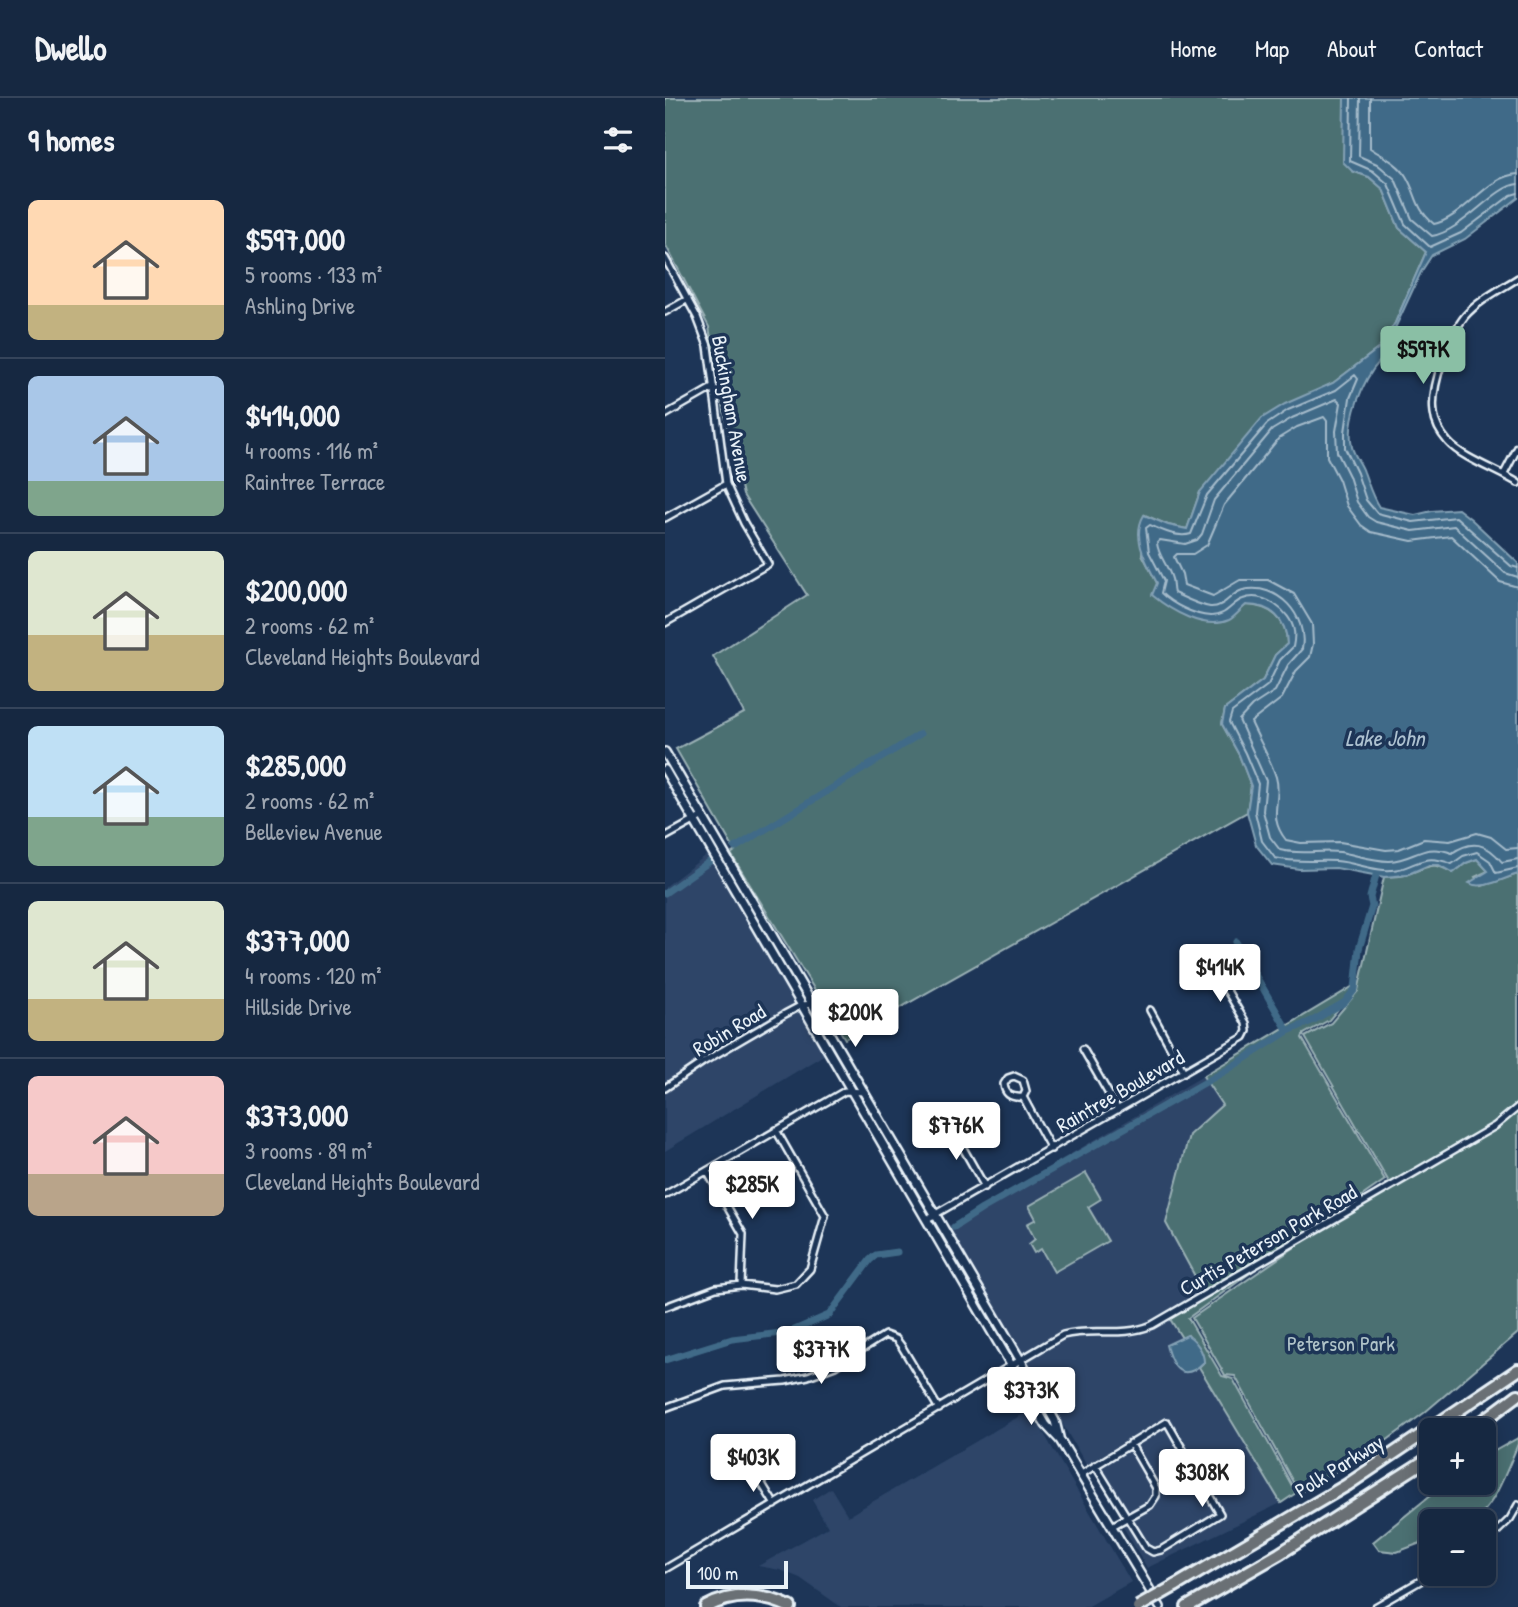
<!DOCTYPE html>
<html lang="en">
<head>
<meta charset="utf-8">
<style>
  :root { --surface:#162841; --page:#1f3048; --text:#f1f3f6; --muted:#9ea6b1; --line:#35445a; --accent:#8abfa5 }
  body { margin:0; font-family:"Patrick Hand",sans-serif; background:var(--page); color:var(--text); height:100vh; display:flex; flex-direction:column; font-size:26px; white-space:nowrap }
  * { box-sizing:border-box; margin:0 }
  p { font-size:23px; color:var(--muted) }
  .icon { flex:none; width:38px; height:38px; fill:none; stroke:currentColor; stroke-width:2; stroke-linecap:round; stroke-linejoin:round }
  .map { position:relative; flex:1; overflow:hidden }
  .panel { display:flex; flex-direction:column; background:var(--surface); width:665px }
  .panel>* { flex:none }
  .controls { position:absolute; left:754px; top:1320px; display:grid; gap:14px }
  .controls a { display:grid; place-items:center; width:77px; height:77px; border-radius:10px; background:var(--surface); box-shadow:0 4px 18px #0003,0 0 0 2px var(--line); font-size:35px }
  .scale { position:absolute; left:21px; bottom:18px; width:102px; box-sizing:border-box; padding-left:7px; border:4px solid #e8f1f8; border-top:0; font-size:19px; line-height:24px; white-space:nowrap; color:#e8f1f8; -webkit-text-stroke:5px #1d3557; paint-order:stroke }
  .price { position:absolute; translate:-50% -60px; padding:0 16px; border-radius:7px; background:#fff; color:#222; font-size:23px; line-height:46px; filter:drop-shadow(0 2px 4px #0008) }
  .price::after { content:''; position:absolute; left:50%; top:42px; width:21px; height:16px; margin-left:-10px; background:inherit; clip-path:polygon(0 0,100% 0,50% 100%) }
  .price.active { background:var(--accent); color:#111 }
  ul { padding:0; list-style:none }
  li { display:flex; align-items:center; gap:21px; height:175px; padding:0 28px }
  li+li { border-top:2px solid var(--line) }
  li span { display:grid; place-items:center; flex:none; width:196px; height:140px; border-radius:10px; color:#555 }
  li>.icon { margin-inline-start:auto }
  span .icon { width:84px; height:84px; fill:#fffc; stroke-width:1 }
  li b { font-size:30px }
  h2 { display:flex; justify-content:space-between; align-items:center; height:84px; padding:0 28px; font-size:30px }
  header { display:flex; align-items:center; gap:42px; box-sizing:border-box; height:98px; padding:0 35px; background:var(--surface); border-bottom:2px solid var(--line) }
  header strong { font-size:33px }
  nav { display:flex; gap:38px; margin-inline-start:auto; font-size:24px }
  main { display:flex; flex:1; min-height:0 }
  .map>svg:first-child { display:block }
</style>
</head>
<body>
<header>
<strong>Dwello</strong>
<nav><a>Home</a><a>Map</a><a>About</a><a>Contact</a></nav>
</header>
<main>
<section class="panel">
<h2>9 homes<svg class="icon" aria-label="filters" viewBox="0 0 24 24"><path d="M4 7h16M4 17h16"/><circle cx="9" cy="7" r="2"/><circle cx="15" cy="17" r="2"/></svg></h2>
<ul>
<li><span style="background:linear-gradient(#ffd9b3 75%,#c2b280 0)"><svg class="icon" aria-label="home" viewBox="0 0 24 24"><path d="M3 11l9-7 9 7M6 9v11h12V9"/></svg></span><div><b>$597,000</b><p>5 rooms · 133 m²</p><p>Ashling Drive</p></div></li>
<li><span style="background:linear-gradient(#a9c7e8 75%,#7fa58c 0)"><svg class="icon" aria-label="home" viewBox="0 0 24 24"><path d="M3 11l9-7 9 7M6 9v11h12V9"/></svg></span><div><b>$414,000</b><p>4 rooms · 116 m²</p><p>Raintree Terrace</p></div></li>
<li><span style="background:linear-gradient(#dfe7d0 60%,#c2b280 0)"><svg class="icon" aria-label="home" viewBox="0 0 24 24"><path d="M3 11l9-7 9 7M6 9v11h12V9"/></svg></span><div><b>$200,000</b><p>2 rooms · 62 m²</p><p>Cleveland Heights Boulevard</p></div></li>
<li><span style="background:linear-gradient(#bfe0f5 65%,#7fa58c 0)"><svg class="icon" aria-label="home" viewBox="0 0 24 24"><path d="M3 11l9-7 9 7M6 9v11h12V9"/></svg></span><div><b>$285,000</b><p>2 rooms · 62 m²</p><p>Belleview Avenue</p></div></li>
<li><span style="background:linear-gradient(#dfe7d0 70%,#c2b280 0)"><svg class="icon" aria-label="home" viewBox="0 0 24 24"><path d="M3 11l9-7 9 7M6 9v11h12V9"/></svg></span><div><b>$377,000</b><p>4 rooms · 120 m²</p><p>Hillside Drive</p></div></li>
<li><span style="background:linear-gradient(#f6c9c9 70%,#b9a48a 0)"><svg class="icon" aria-label="home" viewBox="0 0 24 24"><path d="M3 11l9-7 9 7M6 9v11h12V9"/></svg></span><div><b>$373,000</b><p>3 rooms · 89 m²</p><p>Cleveland Heights Boulevard</p></div></li>
</ul>
</section>
<div class="map">
<svg width="853" height="1509" viewBox="0 0 853 1509">
  <rect width="100%" height="100%" fill="#1d3557"/>
  <filter id="ink" filterUnits="userSpaceOnUse"><feTurbulence type="fractalNoise" baseFrequency=".0143" numOctaves="2"/><feDisplacementMap in="SourceGraphic" scale="14" xChannelSelector="R" yChannelSelector="G"/><feConvolveMatrix kernelMatrix="1 2 1 2 8 2 1 2 1" color-interpolation-filters="sRGB"/></filter>
  <g filter="url(#ink)">
    <path fill="#2d4568" d="M44,755L132,905L36,961L0,986V789Z
      M136,912L162,955L0,1053V995L40,968Z
      M538,978L558,1007L524,1037L501,1125L538,1193L473,1229L444,1232L405,1231L396,1234L357,1258L282,1129Z
      M505,1221L517,1240L505,1245L520,1275L534,1269L616,1405L482,1470L457,1427L462,1424L479,1452L489,1457L498,1455L558,1419V1414L505,1322L499,1320L434,1359L422,1368L361,1264L399,1241L413,1238L445,1239L475,1236Z
      M365,1312L466,1484L422,1509H176L135,1480L115,1472L93,1468L163,1429L147,1402L166,1390L183,1418Z
      M501,1329L551,1414L494,1448L488,1450L484,1447L468,1421L487,1410L493,1404L495,1393L470,1346Z
      M464,1350L488,1394L482,1404L463,1415L435,1368Z"/>
    <path fill="#4b7072" stroke="#9ab0b5" stroke-width="2" d="M0,0H679L687,73L704,79L718,91L734,130L761,154L730,225L714,250L668,285L652,293L535,394L522,431L503,427L480,417L477,456L492,485L564,521L581,507C606,508 622,521 622,546L610,557L598,582L560,611L557,626L574,657L586,688L582,714L180,941L66,756L70,753L11,651L79,615L48,558L142,497L78,397L59,313L44,229L0,146Z
      M812,761L823,773L810,779L817,788L853,776V1235L759,1315L717,1346L634,1395L570,1278L560,1277L527,1220L724,1084L640,939L666,925L693,893L719,779C727,778 736,779 743,776C765,769 766,762 788,775L801,765Z
      M692,886L690,891L664,922L639,936L637,940L720,1082L671,1116L538,1193L501,1125L524,1037L557,1007L538,978Z
      M421,1075L436,1101L423,1109L443,1143L389,1174L376,1151L369,1155L364,1146L370,1141L362,1126L371,1121L364,1108Z
      M588,1173L523,1220L557,1278L568,1281L631,1395L616,1405L534,1269L539,1264L523,1237L517,1240L505,1221Z
      M853,1340V1346C844,1367 828,1415 806,1422C795,1426 778,1423 766,1423V1441L732,1454L714,1452L708,1444L782,1384H819V1359Z"/>
    <path fill="#416b88" stroke="#84a1b5" stroke-width="2" d="M679,0H853V100L800,141L767,157L756,174L715,263C698,281 681,323 687,349C689,358 696,365 699,374C704,387 706,397 714,409L750,417L767,413L793,411L806,421L853,465V776C839,780 817,793 804,785L823,773L812,761L801,765L788,775L774,767H764L741,777L719,779L671,770L634,771L607,767L591,747L582,714L586,688L574,657L557,626L560,611L598,582L610,557L622,546C622,521 606,507 581,507C576,511 570,519 564,522C539,533 505,512 487,497L492,485C481,464 466,439 479,417L503,427L522,431L535,394L597,320L620,306L668,285L714,250L730,225L761,154L734,130L718,91L704,79L687,73L678,64Z
      M522,1237C531,1242 539,1254 539,1264C518,1285 507,1271 501,1247Z"/>
    <g fill="none" stroke-linecap="round" stroke-linejoin="round">
      <path stroke="#a5bbcb" stroke-width="2" d="M686,0L685,63L708,73L723,86L740,126L765,149L796,135L846,97L853,95
        M695,0L694,58L712,66L730,81L747,121L767,138C798,133 829,88 853,86
        M705,0V50C717,58 733,65 741,78C753,98 749,109 769,126C800,119 822,77 853,76
        M853,470L846,468L791,419L748,424L712,415L701,402L692,375L680,350V334L685,300L693,281L690,277L671,292L623,312L602,326L542,397L526,436C513,440 498,433 485,427L481,430L484,454L499,483L496,495C507,506 529,517 545,518C561,519 566,505 578,501C598,493 626,513 629,533C630,538 629,544 628,549L615,562L603,587L567,614L564,624L580,655L593,686L590,714L597,743L610,760C631,765 650,762 671,763C687,764 703,771 719,772C751,774 752,752 787,766L798,758L812,754L825,763L831,775L853,770
        M853,479L840,475L789,428L748,433L711,424L703,419L692,404L684,378L672,354L671,333L676,305L672,301L627,320L607,332L549,402L537,436L532,442L520,446L495,442L492,445C493,457 502,466 506,478C509,484 507,489 509,495C520,500 533,507 545,509C560,510 565,495 578,492C613,484 643,518 637,551L623,567L610,593L587,608L574,622L601,683L598,713L605,739L615,752C635,757 655,752 675,754C691,757 708,763 724,763C750,762 757,744 787,755C807,741 822,745 837,764L853,761
        M853,489L835,484L786,438L747,443L706,434L696,427L682,408L674,382L662,359V323L659,319L632,329L614,340L559,407L542,447L528,456H512L509,459L517,476L519,487L548,498L575,482H603L629,496L647,526L648,546L645,559L631,573L617,600L586,624C594,642 605,660 611,679C618,702 601,717 621,742L636,745L675,744L721,752L734,751L759,741L785,743L812,735L826,739L841,751L853,750"/>
      <path stroke="#416b88" stroke-width="7" d="M70,750L255,636
        M0,795L44,764
        M571,844L623,933
        M289,1129L317,1111L562,972L623,933L649,922L680,904L690,891L694,851L707,808L705,799L711,777
        M0,1262L67,1241L125,1234L164,1217L205,1162L211,1157L232,1154"/>
      <g stroke="#e8f1f8" stroke-width="10">
        <path id="minor" d="M0,160L32,219L43,248L61,386L79,425L103,466L0,525
          M853,180C836,191 814,202 800,218C784,238 765,289 769,315C770,326 776,336 783,344C797,360 834,373 853,385
          M0,214L23,201
          M0,317L49,289
          M839,376L853,349
          M0,420L61,386
          M0,739L38,718
          M485,912L519,974
          M418,951L453,1012
          M0,990L38,964L120,916L137,907L148,906
          M358,999C347,1000 340,997 339,986L343,980L349,978L358,982L361,993L358,999L386,1051
          M285,1027L320,1089
          M42,1073L78,1136L76,1187
          M0,1097L180,993L200,994
          M262,1121L579,939L582,933L581,925L551,874
          M0,1209L51,1190L76,1187L110,1191L131,1186L145,1171L160,1118L111,1032
          M0,1310L60,1288L120,1283L143,1278L170,1268L220,1237L231,1241L237,1249L274,1311
          M88,1371L110,1407
          M415,1377L502,1324L555,1416L496,1452L488,1454L481,1450L430,1367
          M447,1428L485,1407L491,1398V1390L465,1345
          M819,1446L845,1421L853,1407
          M0,1471L398,1237C428,1229 456,1240 487,1227L830,1028L853,1009
          M710,1509L769,1475"/>
      </g>
      <g stroke="#e8f1f8" stroke-width="12">
        <path id="tertiary" d="M0,654L360,1270L390,1323L394,1339
          M0,672L381,1327L395,1342L495,1509"/>
      </g>
      <g stroke="#e8f1f8" stroke-width="16">
        <path id="motorway" d="M806,1332L853,1297
          M510,1488L682,1387L853,1272
          M41,1509C69,1494 98,1496 125,1509
          M522,1509L614,1456L766,1359"/>
      </g>
      <use href="#minor" stroke="#1d3557" stroke-width="5"/>
      <use href="#tertiary" stroke="#1d3557" stroke-width="7"/>
      <use href="#motorway" stroke="#6a7074" stroke-width="10"/>
      <g stroke="#e8f1f8" stroke-width="16" stroke-linecap="butt">
        <path id="motorway-bridge" d="M473,1509L510,1488"/>
      </g>
      <use href="#motorway-bridge" stroke="#6a7074" stroke-width="10"/>
    </g>
  </g>
  <g text-anchor="middle" dominant-baseline="central" stroke-width="7" stroke-linejoin="round" paint-order="stroke">
    <g font-size="21" fill="#e8f1f8" stroke="#1d3557">
      <text transform="translate(67 311) rotate(80)">Buckingham Avenue</text>
      <text transform="translate(64 932) rotate(-31)">Robin Road</text>
      <text transform="translate(455 993) rotate(-30)">Raintree Boulevard</text>
      <text transform="translate(603 1142) rotate(-30)">Curtis Peterson Park Road</text>
      <text transform="translate(674 1368) rotate(-32)">Polk Parkway</text>
    </g>
    <g font-size="21" fill="#b1c4c9" stroke="#1d3557">
      <text x="676" y="1245">Peterson Park</text>
    </g>
    <g font-size="23" font-style="italic" fill="#aec2d1" stroke="#1d3557">
      <text x="720" y="639">Lake John</text>
    </g>
  </g>
</svg>
<div class="controls">
<a>+</a>
<a>−</a>
</div>
<div class="scale">100 m</div>
<b class="price active" style="left:758px;top:288px">$597K</b>
<b class="price" style="left:555px;top:906px">$414K</b>
<b class="price" style="left:190px;top:951px">$200K</b>
<b class="price" style="left:291px;top:1064px">$776K</b>
<b class="price" style="left:87px;top:1123px">$285K</b>
<b class="price" style="left:156px;top:1288px">$377K</b>
<b class="price" style="left:366px;top:1329px">$373K</b>
<b class="price" style="left:88px;top:1396px">$403K</b>
<b class="price" style="left:537px;top:1411px">$308K</b>
</div>
</main>
</body>
</html>
